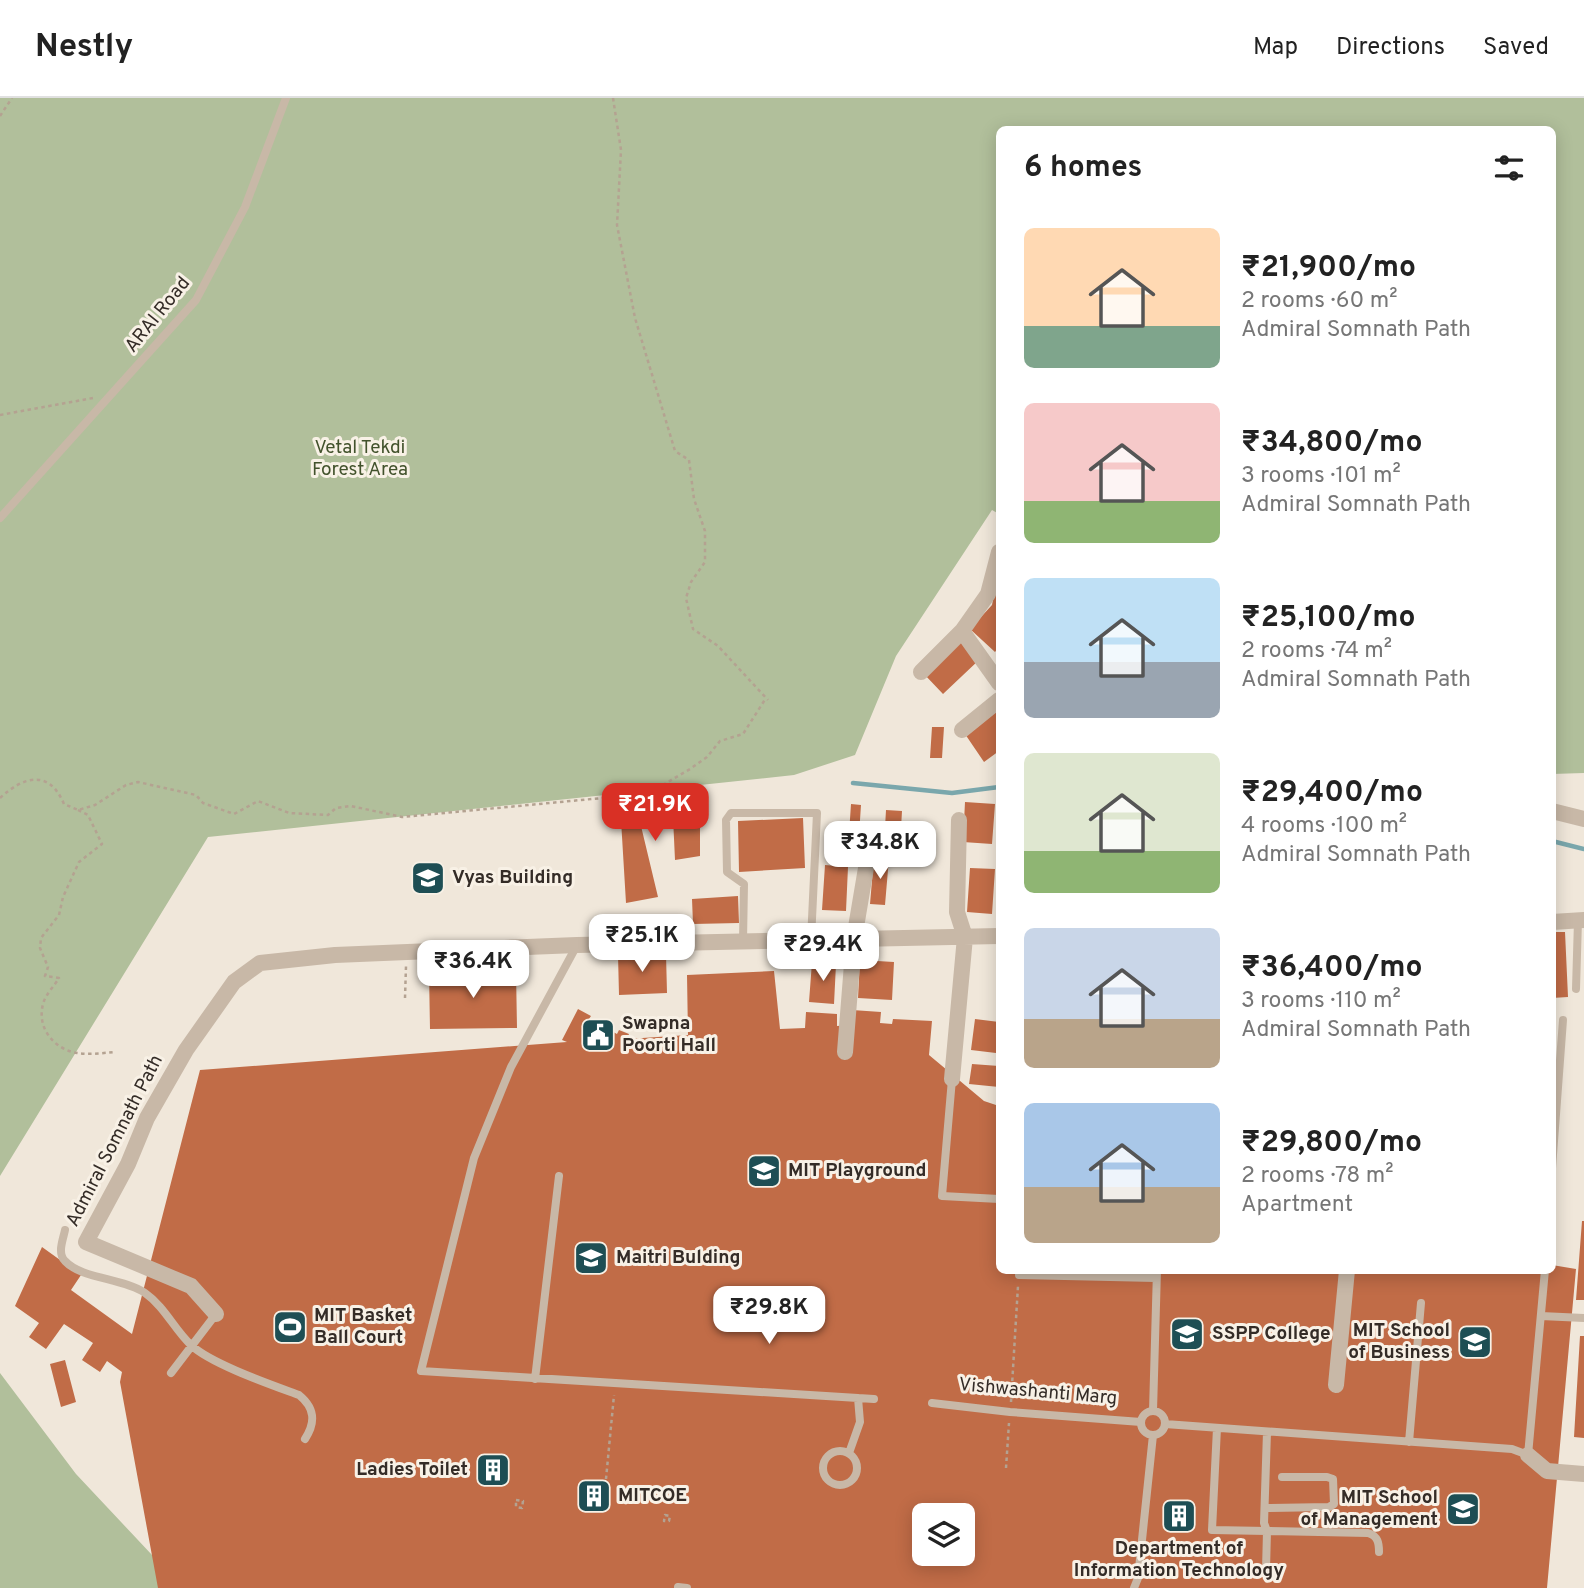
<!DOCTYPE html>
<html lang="en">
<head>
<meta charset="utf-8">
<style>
  :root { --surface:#fff; --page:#f2f2f2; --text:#222; --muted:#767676; --line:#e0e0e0; --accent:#d93025 }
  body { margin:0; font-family:Overpass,sans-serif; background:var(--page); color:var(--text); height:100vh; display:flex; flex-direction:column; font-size:26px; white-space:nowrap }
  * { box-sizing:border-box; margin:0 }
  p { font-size:23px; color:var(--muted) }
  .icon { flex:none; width:38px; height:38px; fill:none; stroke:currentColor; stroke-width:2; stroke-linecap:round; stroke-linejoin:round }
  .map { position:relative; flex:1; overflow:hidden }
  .side { position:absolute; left:996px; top:28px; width:560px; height:1148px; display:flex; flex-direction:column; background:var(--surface); border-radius:10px; box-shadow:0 4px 18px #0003 }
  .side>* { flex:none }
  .fabs { position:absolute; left:912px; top:1405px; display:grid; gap:14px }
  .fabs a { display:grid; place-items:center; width:63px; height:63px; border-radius:10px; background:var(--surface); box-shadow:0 4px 18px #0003; font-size:35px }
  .price { position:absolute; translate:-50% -60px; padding:0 16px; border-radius:14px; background:#fff; color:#222; font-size:23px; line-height:46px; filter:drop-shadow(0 2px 4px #0008) }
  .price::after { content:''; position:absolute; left:50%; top:42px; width:21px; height:16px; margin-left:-10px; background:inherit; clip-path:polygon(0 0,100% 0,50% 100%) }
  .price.current { background:var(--accent); color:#fff }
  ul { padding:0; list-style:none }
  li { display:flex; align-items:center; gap:21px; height:175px; padding:0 28px }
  li span { display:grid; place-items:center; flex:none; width:196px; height:140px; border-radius:10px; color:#555 }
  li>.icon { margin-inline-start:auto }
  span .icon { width:84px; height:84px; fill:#fffc; stroke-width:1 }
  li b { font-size:30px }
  h2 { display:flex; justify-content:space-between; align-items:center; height:84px; padding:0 28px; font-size:30px }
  header { display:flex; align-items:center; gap:42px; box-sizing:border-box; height:98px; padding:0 35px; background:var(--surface); border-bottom:2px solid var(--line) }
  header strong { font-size:33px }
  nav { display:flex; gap:38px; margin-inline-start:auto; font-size:24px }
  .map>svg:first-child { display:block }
</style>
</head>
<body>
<header>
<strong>Nestly</strong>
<nav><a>Map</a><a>Directions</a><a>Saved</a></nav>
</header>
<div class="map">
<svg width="1584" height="1490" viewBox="0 0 1584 1490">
  <rect width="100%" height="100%" fill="#f0e7da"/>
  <path fill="#b1bf9b" d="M0,0H1584V675L1552,676V32H999V416L992,412L896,558L855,657L794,677L208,739L0,1078Z
    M0,1275L76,1376L183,1490H0Z"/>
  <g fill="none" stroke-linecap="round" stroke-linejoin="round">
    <path stroke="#7aa7ac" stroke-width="4.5" d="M853,685L952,695L999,689
      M1552,743L1584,751"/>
  </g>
  <path fill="#c16c47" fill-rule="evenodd" d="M998,477L999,549L995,554L970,531L992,507Z
    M961,541L980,561L943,596L924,576Z
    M999,612V653L984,664L965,636Z
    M932,629H944L942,660H930Z
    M965,704L995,706L992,746L963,744Z
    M641,706H700V758L675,762L673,719L641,728L658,799L626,805L621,722L626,710Z
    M851,706L861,707L859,737L849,736Z
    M886,712L902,713L900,748L884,747Z
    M803,720L805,770L739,774L738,723Z
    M826,732L847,733L846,761L825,760Z
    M874,759L889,760L885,807L870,806Z
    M825,767L848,769L846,813L822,812Z
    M970,770L995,771L992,816L967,814Z
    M738,798L739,825L693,826L692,801Z
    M1552,834H1565L1568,899L1552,900Z
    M666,856L667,895L619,897L618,857Z
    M860,862L894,864L892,902L858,900Z
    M812,864L836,866L834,906L809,904Z
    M429,873H516L517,930L430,931Z
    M774,873L780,931L805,930L806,914L837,916V928L851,927L852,912L881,914L880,925L892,926L893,921L932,923L929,957L984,1003L999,1008V1172H1552V1167L1576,1171L1547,1490H158L120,1284L122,1274L107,1263L100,1274L82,1262L93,1245L64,1226L46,1251L29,1239L39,1225L15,1208L42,1149L81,1177L71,1192L132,1236L200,972L567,944L562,942L578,911L591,918L589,921L617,936L619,932L629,936L627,941L688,937L687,877ZM924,1418H962V1456H924Z
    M975,921L999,924L996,955L971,952Z
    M972,966L999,968V989L969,986Z
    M1582,1123H1584V1202H1576Z
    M1580,1238H1584V1340L1574,1339Z
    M65,1262L76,1304L61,1309L50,1266Z"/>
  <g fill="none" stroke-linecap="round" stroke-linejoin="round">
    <path stroke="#b4a291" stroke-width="2.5" stroke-dasharray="3.5 3.5" stroke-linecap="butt" d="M613,0L621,52L617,127L635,220L675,353L689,362L694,401L705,433V464L691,484L686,500L693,531L718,548L768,602
      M0,18L12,0
      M0,317L93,300
      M0,700C24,678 49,671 64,706L78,712L95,707L126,687L138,684L196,697L203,705L234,716L258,703L289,715L328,717L336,710L351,708L402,719L634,697L656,691L690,671L707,659L720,643L743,636L766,600
      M78,712L88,717L102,746L79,764L63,799L59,817L41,840L40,850L48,869L45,878L59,880C55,887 47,895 44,903C35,928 53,951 77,955C89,957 103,955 115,954
      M405,900L406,868
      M1011,1304L1018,1188
      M1006,1370L1009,1325
      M606,1381L614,1297
      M516,1402L523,1403L522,1410L516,1409Z
      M665,1417L670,1418L669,1423H664Z"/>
    <path stroke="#c8b8a7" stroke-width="8" d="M0,420L196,202L245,109L286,0
      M743,843L744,786L727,774L726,722L731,715H817L811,842
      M577,847L511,969L474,1060L421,1273L874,1301
      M1576,891L1578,822
      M952,981L942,1098L999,1101
      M1552,1070L1563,922
      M65,1132C63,1142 57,1155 65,1163C81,1181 123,1180 145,1195C165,1209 174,1231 191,1247C211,1266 272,1287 299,1297C315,1310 316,1324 305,1341
      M1019,1177L1156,1180
      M1541,1218L1584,1220
      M171,1275L216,1216
      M535,1281L559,1078
      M932,1305L1010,1314L1141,1324
      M1153,1313L1157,1172
      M1141 1325a12 12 0 1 1 24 0a12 12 0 1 1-24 0Z
      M1165,1326L1512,1351L1528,1357L1545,1172
      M1217,1330L1212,1432L1267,1433L1266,1472
      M1267,1334L1264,1425L1267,1433L1368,1435C1378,1438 1379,1445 1379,1454
      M1409,1344L1421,1205
      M823 1370a17 17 0 1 1 34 0a17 17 0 1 1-34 0Z
      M849,1355L860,1324L858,1300
      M1265,1410L1329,1409L1334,1406L1333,1381L1327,1379H1282
      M678,1489L687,1490
      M1134,1490L1138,1480L1153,1337"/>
    <path stroke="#c8b8a7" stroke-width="16" d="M962,533L999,585
      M921,574L962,533L988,496L999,454
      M962,632L999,602
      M1552,713L1584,721
      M1552,824L1584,822
      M845,954L854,841L867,764
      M952,981L965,839L957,814L959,722
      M216,1216L191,1188L86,1144L128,1066L147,1020L186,952L234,884L260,865L335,857L577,847L999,838
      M1336,1287L1347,1172
      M1528,1357L1547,1373L1584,1376"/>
  </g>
  <defs>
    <g id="university-square" transform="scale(1.75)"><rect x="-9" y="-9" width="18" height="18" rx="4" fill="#1e4e54" stroke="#f8f1e6"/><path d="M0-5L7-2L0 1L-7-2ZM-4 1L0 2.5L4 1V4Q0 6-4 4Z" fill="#fff"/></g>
    <g id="civic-square" transform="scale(1.75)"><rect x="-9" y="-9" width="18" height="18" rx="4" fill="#1e4e54" stroke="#f8f1e6"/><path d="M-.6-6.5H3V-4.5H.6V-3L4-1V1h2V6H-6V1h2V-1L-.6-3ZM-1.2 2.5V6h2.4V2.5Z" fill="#fff"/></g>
    <g id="stadium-square" transform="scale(1.75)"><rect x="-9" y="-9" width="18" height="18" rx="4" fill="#1e4e54" stroke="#f8f1e6"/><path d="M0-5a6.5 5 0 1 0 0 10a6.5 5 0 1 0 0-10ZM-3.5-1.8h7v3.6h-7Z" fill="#fff"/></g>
    <g id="building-square" transform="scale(1.75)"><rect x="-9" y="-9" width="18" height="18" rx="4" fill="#1e4e54" stroke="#f8f1e6"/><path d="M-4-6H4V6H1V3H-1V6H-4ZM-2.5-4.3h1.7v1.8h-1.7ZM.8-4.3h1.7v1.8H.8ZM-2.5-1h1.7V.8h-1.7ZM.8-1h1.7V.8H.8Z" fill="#fff"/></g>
  </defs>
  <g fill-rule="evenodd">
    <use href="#university-square" x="428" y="780"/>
    <use href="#civic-square" x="598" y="937"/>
    <use href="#university-square" x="764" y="1073"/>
    <use href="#university-square" x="591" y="1160"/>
    <use href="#stadium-square" x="290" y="1229"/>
    <use href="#university-square" x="1187" y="1236"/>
    <use href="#university-square" x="1475" y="1244"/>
    <use href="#building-square" x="493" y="1372"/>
    <use href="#building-square" x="594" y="1398"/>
    <use href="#university-square" x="1463" y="1411"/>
    <use href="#building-square" x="1179" y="1418"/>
  </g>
  <g text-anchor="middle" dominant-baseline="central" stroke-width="6" stroke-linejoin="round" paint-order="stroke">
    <g font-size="19" fill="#342c27" stroke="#f8f1e6">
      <text transform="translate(158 217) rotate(-51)">ARAI Road</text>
      <text transform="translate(115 1043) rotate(-63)">Admiral Somnath Path</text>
      <text transform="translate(1038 1294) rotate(5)">Vishwashanti Marg</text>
    </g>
    <g font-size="19" fill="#42522c" stroke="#f8f1e6">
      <text x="360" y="350">Vetal Tekdi<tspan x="360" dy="22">Forest Area</tspan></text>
    </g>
    <g font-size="19" font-weight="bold" fill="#342c27" stroke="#f8f1e6" text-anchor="start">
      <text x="452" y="780">Vyas Building</text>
      <text x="622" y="926">Swapna<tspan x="622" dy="22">Poorti Hall</tspan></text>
      <text x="788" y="1073">MIT Playground</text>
      <text x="616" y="1160">Maitri Bulding</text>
      <text x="314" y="1218">MIT Basket<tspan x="314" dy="22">Ball Court</tspan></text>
      <text x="1450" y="1233" text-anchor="end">MIT School<tspan x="1450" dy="22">of Business</tspan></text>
      <text x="1212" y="1236">SSPP College</text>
      <text x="468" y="1372" text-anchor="end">Ladies Toilet</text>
      <text x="618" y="1398">MITCOE</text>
      <text x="1438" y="1400" text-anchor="end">MIT School<tspan x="1438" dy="22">of Management</tspan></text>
      <text x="1179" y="1451" text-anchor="middle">Department of<tspan x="1179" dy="22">Information Technology</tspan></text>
    </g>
  </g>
</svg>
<div class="fabs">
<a><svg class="icon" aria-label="layers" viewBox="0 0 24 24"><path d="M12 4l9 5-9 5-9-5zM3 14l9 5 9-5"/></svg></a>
</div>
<b class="price current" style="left:655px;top:745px">₹21.9K</b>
<b class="price" style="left:880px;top:783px">₹34.8K</b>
<b class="price" style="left:642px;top:876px">₹25.1K</b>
<b class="price" style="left:823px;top:885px">₹29.4K</b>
<b class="price" style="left:473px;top:902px">₹36.4K</b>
<b class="price" style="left:769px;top:1248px">₹29.8K</b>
<section class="side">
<h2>6 homes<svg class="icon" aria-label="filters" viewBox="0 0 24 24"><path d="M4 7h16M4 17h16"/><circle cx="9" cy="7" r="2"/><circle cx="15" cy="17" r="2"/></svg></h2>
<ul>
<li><span style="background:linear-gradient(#ffd9b3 70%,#7fa58c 0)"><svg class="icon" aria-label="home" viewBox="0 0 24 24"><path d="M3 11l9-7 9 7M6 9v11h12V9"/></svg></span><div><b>₹21,900/mo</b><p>2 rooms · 60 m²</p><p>Admiral Somnath Path</p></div></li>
<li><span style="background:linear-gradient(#f6c9c9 70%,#8fb573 0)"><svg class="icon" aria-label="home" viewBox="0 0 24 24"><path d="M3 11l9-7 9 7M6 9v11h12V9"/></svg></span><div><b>₹34,800/mo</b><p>3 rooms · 101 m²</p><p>Admiral Somnath Path</p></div></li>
<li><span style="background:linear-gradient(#bfe0f5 60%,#9aa5b1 0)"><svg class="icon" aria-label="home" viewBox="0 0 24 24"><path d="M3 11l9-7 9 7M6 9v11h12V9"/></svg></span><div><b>₹25,100/mo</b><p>2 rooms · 74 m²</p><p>Admiral Somnath Path</p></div></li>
<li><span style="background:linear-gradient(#dfe7d0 70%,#8fb573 0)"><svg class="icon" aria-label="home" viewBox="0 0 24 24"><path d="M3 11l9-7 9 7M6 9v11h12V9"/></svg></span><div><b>₹29,400/mo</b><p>4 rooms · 100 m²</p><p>Admiral Somnath Path</p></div></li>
<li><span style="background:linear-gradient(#c9d6e8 65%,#b9a48a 0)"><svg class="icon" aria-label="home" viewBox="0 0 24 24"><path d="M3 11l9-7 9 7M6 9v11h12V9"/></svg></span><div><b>₹36,400/mo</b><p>3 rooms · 110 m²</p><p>Admiral Somnath Path</p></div></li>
<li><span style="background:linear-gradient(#a9c7e8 60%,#b9a48a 0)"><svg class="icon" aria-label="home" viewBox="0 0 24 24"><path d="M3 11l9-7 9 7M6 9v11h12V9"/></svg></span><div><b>₹29,800/mo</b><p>2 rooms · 78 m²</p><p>Apartment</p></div></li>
</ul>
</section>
</div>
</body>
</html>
